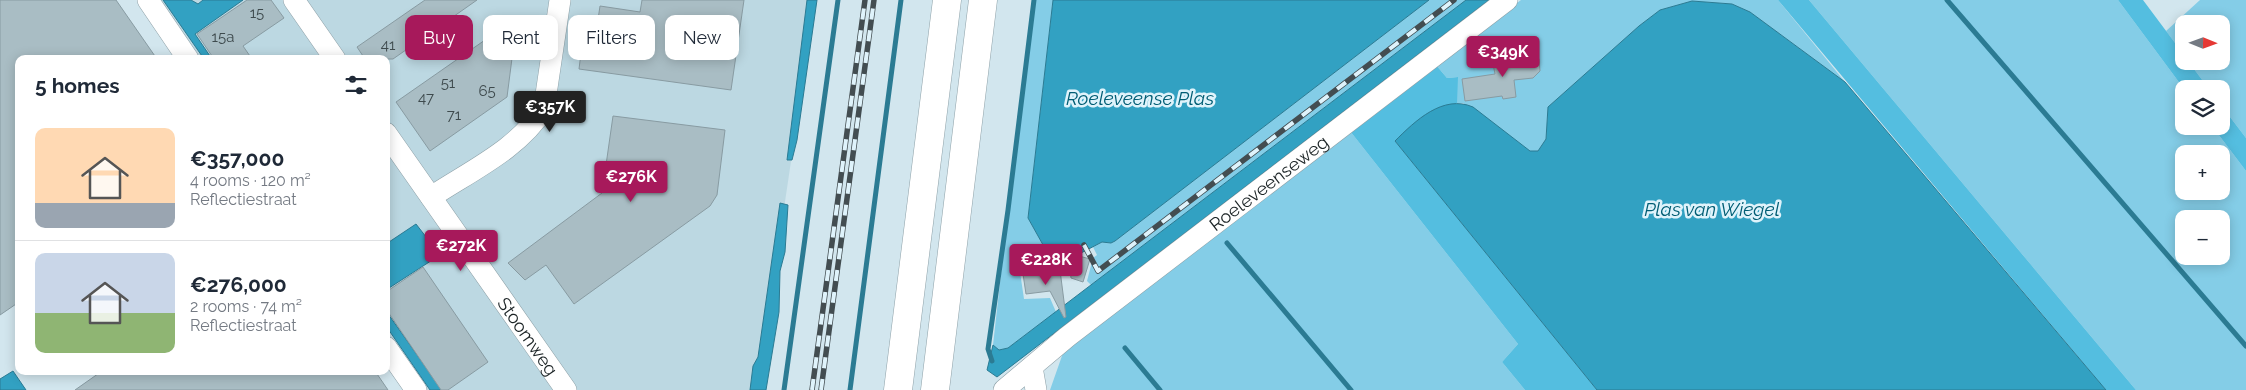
<!DOCTYPE html>
<html lang="en">
<head>
<meta charset="utf-8">
<style>
  :root { --surface:#fff; --page:#f2f2f3; --text:#1f2937; --muted:#747a83; --line:#e0e1e3; --accent:#a7195b }
  body { margin:0; font-family:Raleway,sans-serif; background:var(--page); color:var(--text); height:100vh; display:flex; flex-direction:column; font-size:19px; white-space:nowrap }
  * { box-sizing:border-box; margin:0 }
  p { font-size:16px; color:var(--muted) }
  .icon { flex:none; width:28px; height:28px; fill:none; stroke:currentColor; stroke-width:2; stroke-linecap:round; stroke-linejoin:round }
  .map { position:relative; flex:1; overflow:hidden }
  .sheet { position:absolute; left:15px; top:55px; width:375px; height:320px; display:flex; flex-direction:column; background:var(--surface); border-radius:10px; box-shadow:0 2px 12px #0003 }
  .sheet>* { flex:none }
  .hud { position:absolute; left:405px; top:15px; width:475px; height:45px; display:flex; gap:10px }
  .needle { width:32px; rotate:91deg }
  .tools { position:absolute; left:2175px; top:15px; display:grid; gap:10px }
  .tools a { display:grid; place-items:center; width:55px; height:55px; border-radius:10px; background:var(--surface); box-shadow:0 2px 12px #0003; font-size:25px }
  .price { position:absolute; translate:-50% -42px; padding:0 11px; border-radius:5px; background:var(--accent); color:#fff; font-size:16px; line-height:32px; filter:drop-shadow(0 1px 2px #0008) }
  .price::after { content:''; position:absolute; left:50%; top:30px; width:15px; height:11px; margin-left:-8px; background:inherit; clip-path:polygon(0 0,100% 0,50% 100%) }
  .price.selected { background:#222; color:#fff }
  ul { padding:0; list-style:none }
  li { display:flex; align-items:center; gap:15px; height:125px; padding:0 20px }
  li+li { border-top:1px solid var(--line) }
  li span { display:grid; place-items:center; flex:none; width:140px; height:100px; border-radius:10px; color:#555 }
  li>.icon { margin-inline-start:auto }
  span .icon { width:60px; height:60px; fill:#fffc; stroke-width:1 }
  li b { font-size:21px }
  h2 { display:flex; justify-content:space-between; align-items:center; height:60px; padding:0 20px; font-size:21px }
  .pill { padding:0 18px; border-radius:10px; background:var(--surface); box-shadow:0 2px 12px #0003; font-size:18px; line-height:45px }
  .pill.selected { background:var(--accent); color:#fff }
  .map>svg:first-child { display:block }
</style>
</head>
<body>
<div class="map">
<svg width="2246" height="390" viewBox="0 0 2246 390">
  <rect width="100%" height="100%" fill="#d2e6ee"/>
  <path fill="#bcd8e2" d="M155,0H815L757,390H424L386,335V59H196Z"/>
  <path fill="#84cde7" fill-rule="evenodd" d="M1032,0H1053L1028,218L1047,252L1048,267L1020,272L1024,299L1050,298L1056,312L1008,348L999,350L993,345Z
    M1429,0H1466L1091,285L1087,281L1093,258L1097,255L1093,247L1102,242L1111,243L1115,241Z
    M1521,0H1778L1845,82L1750,12L1732,4L1692,1L1660,10L1639,26L1548,107L1546,139L1538,151H1530L1463,103H1457V77L1447,78L1436,65Z
    M1809,0H2118L2184,89V126H2212L2246,171V390H2136ZM2184,154H2221V191H2184ZM2184,219H2221V256H2184Z
    M2200,0H2246V138L2221,105V89H2209L2188,61H2221V24H2184V55L2166,31Z
    M1350,131L1518,344L1502,362L1525,390H1050L1063,353Z"/>
  <path fill="#54bee0" d="M1778,0H1809L2136,390H2106Z
    M2118,0H2143L2184,55V61H2188L2209,89H2184Z
    M1436,65L1447,78L1458,77L1457,103L1395,141L1597,390H1525L1502,362L1518,344L1350,131Z
    M2221,105L2246,138V171L2212,126H2221Z"/>
  <path fill="#32a1c2" stroke="#2b7b93" d="M163,0H191L198,4L203,0H243L195,34L212,59H204Z
    M807,0H817L797,140L792,160H787Z
    M1053,0H1429L1115,241L1111,243L1102,242L1081,253L1074,251L1072,248L1047,252L1028,218Z
    M1466,0H1489L997,377L987,370L993,345L999,350L1008,348Z
    M1692,1L1732,4L1750,12L1845,82L2106,390H1597L1395,141C1415,121 1443,94 1473,107L1530,151H1538L1546,139L1548,107L1639,26L1660,10Z
    M780,203L788,205L785,252L780,271L779,312L766,390H750L753,366L758,357Z
    M416,224L440,255L386,290V244Z
    M386,311L442,390H430L386,326Z
    M13,371L26,390H0V379Z"/>
  <g fill="none" stroke-linecap="round" stroke-linejoin="round">
    <path stroke="#2b7b93" stroke-width="5" d="M1947,0L2246,346
      M1227,243L1351,390
      M1125,348L1160,390
      M992,361L988,349L1008,210L1034,0
      M784,390L838,0
      M850,390L901,0"/>
  </g>
  <path fill="#a9bdc4" stroke="#889ba2" d="M0,0H116L157,59H19V302L0,315Z
    M247,0H271L284,18L243,46L252,59H214L197,34Z
    M425,0H477L393,59H365L357,47Z
    M642,0H744L731,90L579,69L583,38L595,40L600,6L640,12Z
    M508,24L515,35L507,97L430,151L396,102Z
    M1529,47L1539,59L1540,71L1533,78L1514,80L1516,97L1503,99L1502,96L1465,101L1462,79L1495,74L1493,64L1509,62Z
    M613,116L725,130L717,195L710,206L574,304L546,265L525,280L508,263L602,193Z
    M1068,253L1090,259L1083,282L1071,278Z
    M423,267L488,362L448,390H441L386,309V292Z
    M1060,270L1066,317L1064,318L1050,291L1026,294L1023,274Z
    M102,371H375L388,390H75Z"/>
  <g fill="none" stroke-linecap="round" stroke-linejoin="round">
    <g stroke="#8ea1a8" stroke-width="22">
      <g id="minor">
        <path d="M148,0L188,59"/>
        <path d="M294,0L335,59"/>
        <path id="s1" d="M386,133L566,390"/>
        <path d="M431,197C470,171 519,149 544,108L560,0"/>
        <path d="M386,347L416,390"/>
        <path d="M1032,367L1036,390"/>
        <path id="s2" d="M1004,390L1067,337L1507,0"/>
      </g>
    </g>
    <g stroke="#8ea1a8" stroke-width="29">
      <path id="highway" d="M898,390L947,0
        M935,390L983,0"/>
    </g>
    <use href="#minor" stroke="#fff" stroke-width="21"/>
    <use href="#highway" stroke="#fff" stroke-width="28"/>
    <g stroke="#434d51" stroke-width="5.5">
      <path id="rail" d="M1084,245L1098,271L1454,0
        M812,390L865,0
        M821,390L874,0"/>
    </g>
    <use href="#rail" stroke="#dff3fb" stroke-width="4" stroke-dasharray="11" stroke-linecap="butt"/>
  </g>
  <g text-anchor="middle" dominant-baseline="central" stroke-width="5" stroke-linejoin="round" paint-order="stroke">
    <g font-size="15" fill="#3e4a4d">
      <text x="257" y="13">15</text>
      <text x="223" y="37">15a</text>
      <text x="388" y="45">41</text>
      <text x="448" y="83">51</text>
      <text x="487" y="91">65</text>
      <text x="426" y="98">47</text>
      <text x="454" y="115">71</text>
    </g>
    <g font-size="18" fill="#1b2325" stroke="#dff3fb">
      <text stroke="none"><textPath href="#s2" startOffset="336">Roeleveenseweg</textPath></text>
      <text stroke="none"><textPath href="#s1" startOffset="248">Stoomweg</textPath></text>
    </g>
    <g font-size="19" font-style="italic" fill="#005d74" stroke="#dff3fb">
      <text x="1140" y="98">Roeleveense Plas</text>
      <text x="1712" y="209">Plas van Wiegel</text>
    </g>
  </g>
</svg>
<div class="tools">
<a><svg class="needle" viewBox="-14 -14 28 28"><path d="M0-13l5 13h-10z" fill="#e53935"/><path d="M0 13l5-13h-10z" fill="#747a83"/></svg></a>
<a><svg class="icon" aria-label="layers" viewBox="0 0 24 24"><path d="M12 4l9 5-9 5-9-5zM3 14l9 5 9-5"/></svg></a>
<a>+</a>
<a>−</a>
</div>
<b class="price" style="left:1503px;top:78px">€349K</b>
<b class="price selected" style="left:550px;top:133px">€357K</b>
<b class="price" style="left:631px;top:203px">€276K</b>
<b class="price" style="left:461px;top:272px">€272K</b>
<b class="price" style="left:1046px;top:286px">€228K</b>
<div class="hud">
<a class="pill selected">Buy</a>
<a class="pill">Rent</a>
<a class="pill">Filters</a>
<a class="pill">New</a>
</div>
<section class="sheet">
<h2>5 homes<svg class="icon" aria-label="filters" viewBox="0 0 24 24"><path d="M4 7h16M4 17h16"/><circle cx="9" cy="7" r="2"/><circle cx="15" cy="17" r="2"/></svg></h2>
<ul>
<li><span style="background:linear-gradient(#ffd9b3 75%,#9aa5b1 0)"><svg class="icon" aria-label="home" viewBox="0 0 24 24"><path d="M3 11l9-7 9 7M6 9v11h12V9"/></svg></span><div><b>€357,000</b><p>4 rooms · 120 m²</p><p>Reflectiestraat</p></div></li>
<li><span style="background:linear-gradient(#c9d6e8 60%,#8fb573 0)"><svg class="icon" aria-label="home" viewBox="0 0 24 24"><path d="M3 11l9-7 9 7M6 9v11h12V9"/></svg></span><div><b>€276,000</b><p>2 rooms · 74 m²</p><p>Reflectiestraat</p></div></li>
</ul>
</section>
</div>
</body>
</html>
